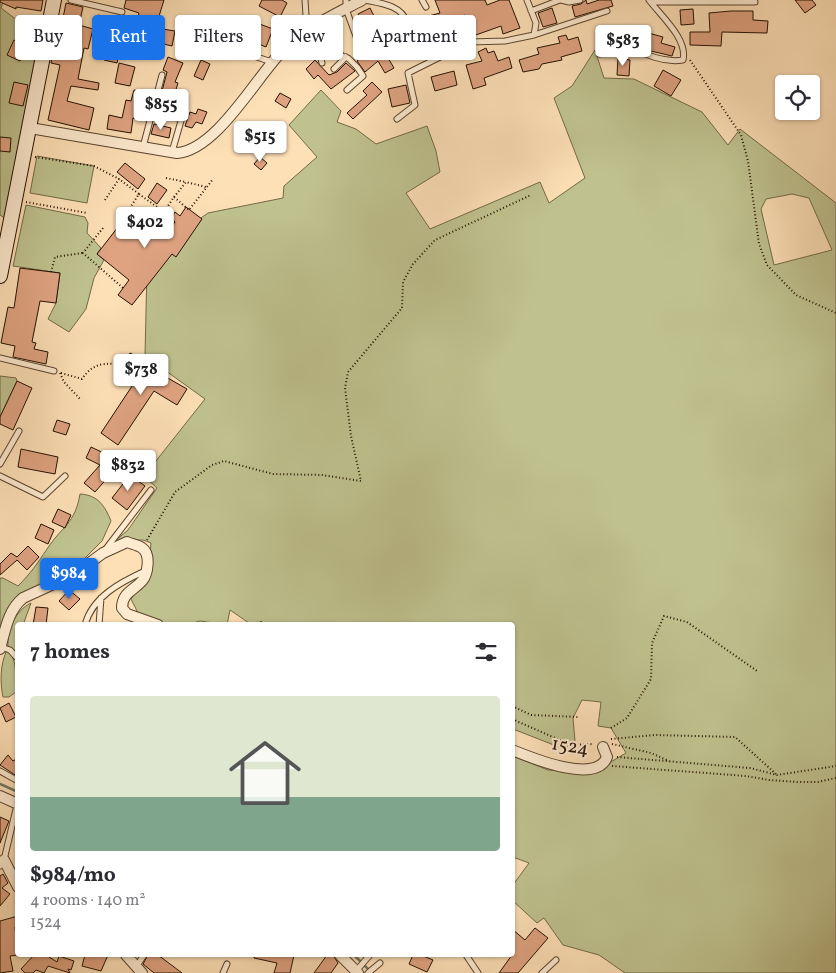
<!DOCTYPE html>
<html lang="en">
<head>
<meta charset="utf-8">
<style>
  :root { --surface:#fff; --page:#f7f7f7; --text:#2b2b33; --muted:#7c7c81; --accent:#1a73e8 }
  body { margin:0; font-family:Vollkorn,serif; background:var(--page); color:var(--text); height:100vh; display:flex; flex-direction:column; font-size:19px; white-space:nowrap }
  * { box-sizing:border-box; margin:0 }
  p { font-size:16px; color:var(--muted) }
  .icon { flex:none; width:28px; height:28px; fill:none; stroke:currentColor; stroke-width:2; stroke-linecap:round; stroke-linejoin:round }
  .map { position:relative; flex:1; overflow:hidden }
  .drawer { position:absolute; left:15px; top:622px; width:500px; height:335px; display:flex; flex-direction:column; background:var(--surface); border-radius:5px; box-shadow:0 1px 4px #0004 }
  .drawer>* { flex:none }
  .banner { position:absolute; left:15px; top:15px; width:500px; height:45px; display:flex; gap:10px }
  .controls { position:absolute; left:775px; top:75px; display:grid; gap:10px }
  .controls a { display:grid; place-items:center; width:45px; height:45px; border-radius:5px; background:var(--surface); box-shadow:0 1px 4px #0004; font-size:25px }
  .price { position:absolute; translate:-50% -42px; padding:0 11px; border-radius:5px; background:#fff; color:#222; font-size:16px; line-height:32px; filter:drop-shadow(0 1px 2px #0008) }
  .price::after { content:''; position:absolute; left:50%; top:30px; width:15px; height:11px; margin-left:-8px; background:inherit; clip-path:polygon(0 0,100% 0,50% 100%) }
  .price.current { background:var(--accent); color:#fff }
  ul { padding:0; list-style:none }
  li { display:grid; align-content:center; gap:10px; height:265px; padding:0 15px }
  li span { display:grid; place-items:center; height:155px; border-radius:5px; color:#555 }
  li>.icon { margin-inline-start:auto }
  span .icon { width:90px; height:90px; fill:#fffc; stroke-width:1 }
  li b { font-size:21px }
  h2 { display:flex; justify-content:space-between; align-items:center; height:60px; padding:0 15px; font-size:21px }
  .chip { padding:0 18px; border-radius:5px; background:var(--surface); box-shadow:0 1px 4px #0004; font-size:18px; line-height:45px }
  .chip.current { background:var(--accent); color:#fff }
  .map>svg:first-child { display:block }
</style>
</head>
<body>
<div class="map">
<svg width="836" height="973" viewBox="0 0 836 973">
  <rect width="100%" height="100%" fill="#fee0b7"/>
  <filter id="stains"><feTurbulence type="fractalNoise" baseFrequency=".004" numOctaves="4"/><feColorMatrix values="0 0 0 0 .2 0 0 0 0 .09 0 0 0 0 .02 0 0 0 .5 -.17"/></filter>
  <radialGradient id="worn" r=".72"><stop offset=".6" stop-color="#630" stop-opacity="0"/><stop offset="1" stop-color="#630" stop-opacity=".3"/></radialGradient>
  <path fill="#bfc28f" stroke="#726948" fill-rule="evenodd" d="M0,0H4L1,8L42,39L6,219L0,215Z
    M595,50L604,78L634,79L702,112L728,145L740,129L836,203V973H625L599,955L563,945L544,918L537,923L513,901V885L529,863L513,857V756L548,770L592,773L626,753L611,728L598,726L601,702L582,700L573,718L575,741L564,749L513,729L512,625H266L262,622L249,623L230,610L227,625L200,621L186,625H164L138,613L131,599L148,575L151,543L143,540L115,541L128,530L157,488L144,476L205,399L145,356L147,268L173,238L208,213L283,198L284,186L317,157L289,125L321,90L341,111L337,122L356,129L376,144L427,126L436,151L440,172L406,193L430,229L540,182L549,203L585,178L554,98L572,86ZM792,194L809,198L832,250L774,265L761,209L766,199Z
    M37,156L94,166L87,203L30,193Z
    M26,205L85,217L88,223L87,233L101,248L97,254L104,260L94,278L86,309L69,332L48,319L56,303L60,273L13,266Z
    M0,376L16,378L17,381L0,417Z
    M80,494C98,495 105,506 111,521L102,541L84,559L58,578L32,590L0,636V578H3L18,586C31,573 37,564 47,549C62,526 75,524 80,494Z
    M31,603L23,625H18L17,654L8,647C7,629 15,611 31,603Z
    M7,650C19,661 14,676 16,692L9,697H3C0,682 0,664 7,650Z"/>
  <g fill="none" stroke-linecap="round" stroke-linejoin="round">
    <path stroke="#6f7865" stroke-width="2.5" d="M0,784L18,792
      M354,955L372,973"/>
  </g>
  <path fill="#dfa381" stroke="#241000" d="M0,0H43L41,11L16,7V9L0,2Z
    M126,0H164L156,26L137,21L139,13L124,8Z
    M262,0H282L287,3L280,17L259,6Z
    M435,0H485L487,5L500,0H509L520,28L503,34L501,26L473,36L465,15L444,24L453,46L440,52L425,17L440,13Z
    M586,0L587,4L599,0H611L613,6L575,17L572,6L581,4Z
    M795,0H812L816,5L805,13Z
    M66,3L83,7L79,25L93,29L88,49L84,48L78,79L99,83L98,90L71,86L67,101L94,108L89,130L48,120L60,65L51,63L53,52L58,53L64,29L61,28Z
    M370,8L377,22L364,28L358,14Z
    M552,8L557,23L543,27L538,13Z
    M693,9L694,24L681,25L680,10Z
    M731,11H753V20L768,21L767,33L722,32L721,46L690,45V32H710L709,13Z
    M98,15L117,19L116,23L134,28L132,37L127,36L126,42L122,41L117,63L104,60L108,39L92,35Z
    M257,23L273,29L266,47L254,42L256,35L253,33Z
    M410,25L415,36L404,40L399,29Z
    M621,26L625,41L610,45L606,29Z
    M150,27L175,31L172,46L147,40Z
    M634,29L663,37L661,43L675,47L672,56L647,50L629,42Z
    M566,35L568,40L578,37L582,51L561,57L562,60L542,64L539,69L523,72L519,60L539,54L537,48L560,43L558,37Z
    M14,40L27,46L20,61L7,55Z
    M384,44L391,57L388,58L394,68L385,73L378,61L365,72L357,61L369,51Z
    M486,48L488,53L494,51L498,61L509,57L512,68L484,78L486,85L473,89L466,65L482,61L478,52Z
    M168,57L183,63L175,82L178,83L174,96L162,91L167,72L163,70Z
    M618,58L630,60L629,76L617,75Z
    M201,60L210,64L203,80L194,76Z
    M315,60L329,75L337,72L346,63L355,71L331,89L318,75L314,79L306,69Z
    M119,63L135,67L130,86L115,83Z
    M663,70L681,80L671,96L654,86Z
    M454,71L457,85L435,91L431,77Z
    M14,82L28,85L23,106L9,103Z
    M372,82L382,92L353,119L347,113L367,95L363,91Z
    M406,85L410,103L392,107L388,89Z
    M134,90L143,92L136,119L133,118L131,133L107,129L109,115L122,118L126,100L131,101Z
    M280,93L291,99L286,108L275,101Z
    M198,109L207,112L202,124L196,122L192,128L185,126L190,112L196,114Z
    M154,124L171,128L169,138L151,134Z
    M0,137L11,138L10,152L0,151Z
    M260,157L267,163L261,170L254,164Z
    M125,163L145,179L138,189L117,172Z
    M157,183L167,190L157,204L148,197Z
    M186,207L202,219L176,257L172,254L132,305L118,295L129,280L97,254L132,209L165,236L175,222L171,218L175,212L180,216Z
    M20,268L60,273L56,303L40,301L32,342L36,343L34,349L48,352L46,364L13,357L15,346L1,343L8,307L14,308Z
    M130,353L151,364H161L165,370L166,377L187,389L177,405L154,391L118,445L101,433L140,374L123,366Z
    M17,381L32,388L13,430L0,424V417Z
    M57,420L70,424L66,435L53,431Z
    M91,447L116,459L110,475L95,492L84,483L100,465L86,458Z
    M21,449L58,457L55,474L18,467Z
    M130,475L145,486L127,510L112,498Z
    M58,509L71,515L65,528L52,522Z
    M41,524L54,530L48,544L35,538Z
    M28,546L39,557L27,570L17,560L0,575V564L11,553L17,557Z
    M69,590L80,599L69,610L59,601Z
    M36,607L48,608L46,625H33Z
    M9,703L16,717L6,722L0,708Z
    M8,755L13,761L18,758V773L15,775L0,765Z
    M0,817L9,821L0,843Z
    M3,874L8,883L2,888L10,894L0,906V876Z
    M18,916V926L15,927L18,955L10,956L13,971L0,973V921Z
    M535,928L548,938L518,973H499L512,955V929L525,940Z
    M34,955H46L57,962L59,956L74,961L71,970L68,969L70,973L48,966L44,973L36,970L33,973H25L21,969Z
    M85,955H108L101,971L82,966Z
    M148,955H158L182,973H154L143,964Z
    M255,955H294L290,973H274L277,963L254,958Z
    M327,955H333L338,963L331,973H314Z
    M413,955H421L433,960L427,972L409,964Z"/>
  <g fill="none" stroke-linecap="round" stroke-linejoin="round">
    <g stroke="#5a442e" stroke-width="7">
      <path id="service" d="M71,0L122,12
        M305,0L307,31
        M346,0V9L360,47
        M365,0C380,3 401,5 407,22
        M422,0L426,7
        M561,0L569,2L580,0
        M651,2H755
        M531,11L560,0
        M534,35L607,11
        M184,46L198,38L272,62
        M311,47L325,36L342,56L348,58L357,67L363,76L347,90
        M283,51L293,52L311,47L320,55L322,63
        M600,54L629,46C646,55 664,63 683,60C688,39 661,16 649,0
        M334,69L346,57
        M397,119L415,105L408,73L470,42L505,41L534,35L536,23L527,0
        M143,147L162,75
        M172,152L183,114
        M0,358L54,371
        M0,464L19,431
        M0,476L43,497L65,476
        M105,550L151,490
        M85,625C92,597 121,582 145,571
        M99,625L101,598
        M1,647L10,650L18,659
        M0,771L18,781
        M0,866L4,860L16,809
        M466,955L478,973
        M136,967L144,955
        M356,971L370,955
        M223,973L227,964
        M368,973L380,963
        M542,973L556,960"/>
    </g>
    <g stroke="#5a442e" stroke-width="12">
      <path id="minor" d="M30,128L177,153C217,150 256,77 284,49C305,28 336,14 362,0
        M0,649C5,631 8,610 23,598L73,575L103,553L127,542C131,544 138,545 142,548C151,554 148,574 142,581C133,591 122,593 122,608L127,614L158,625
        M512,750C532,758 596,785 607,757L603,747
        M0,796L18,804
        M4,860L18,887
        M126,955L142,973
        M340,955L358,973"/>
    </g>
    <g stroke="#241000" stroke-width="16">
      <path id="secondary" d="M0,276L54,0"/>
    </g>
    <path stroke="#241000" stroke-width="2" stroke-dasharray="1 2.5" stroke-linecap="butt" d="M690,60L741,135L748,161L759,244L767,265L796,295L836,313
      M35,157L94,166L119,179
      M166,178L186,182
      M139,194L164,212L174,197L189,210L213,179
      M174,197L186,182L206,187
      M105,200L119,179L139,194L124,217
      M26,202L87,213
      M103,228L83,253L123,288
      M51,272L55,257L83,253
      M60,373L64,382L81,400
      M61,373L82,379C91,366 99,363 115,364
      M147,540L175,492L212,465L224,461L273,474L322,475L361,481L351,436L345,388L348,372L402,308L403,282L413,264L435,240L531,195
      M247,625L262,622L267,625
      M339,625H343
      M512,706L531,715L579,717
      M512,719L571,745L594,744
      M611,728L627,718L651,679L652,643L664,616L687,622L757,671
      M611,739L655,735L735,737L776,774
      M612,744L651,753L669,761
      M617,757L750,768L777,775L836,766
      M612,766L746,776L769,780L797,782H818L836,778"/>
    <use href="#service" stroke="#feebd0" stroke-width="5"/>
    <use href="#minor" stroke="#feebd0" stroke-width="10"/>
    <use href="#secondary" stroke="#feebd0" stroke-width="14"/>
  </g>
  <g text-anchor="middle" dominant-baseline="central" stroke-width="4" stroke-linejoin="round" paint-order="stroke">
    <g font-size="19" fill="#241000" stroke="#feebd0">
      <text transform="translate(570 747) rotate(9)">1524</text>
    </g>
  </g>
  <rect width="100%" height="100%" filter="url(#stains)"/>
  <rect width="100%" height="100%" fill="url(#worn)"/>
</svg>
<div class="controls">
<a><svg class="icon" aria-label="locate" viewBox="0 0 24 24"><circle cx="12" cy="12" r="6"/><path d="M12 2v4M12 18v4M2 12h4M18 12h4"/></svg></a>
</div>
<b class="price" style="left:623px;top:67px">$583</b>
<b class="price" style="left:161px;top:131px">$855</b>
<b class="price" style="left:260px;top:163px">$515</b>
<b class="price" style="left:145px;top:249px">$402</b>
<b class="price" style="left:141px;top:396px">$738</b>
<b class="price" style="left:128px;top:492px">$832</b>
<b class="price current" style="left:69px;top:600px">$984</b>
<div class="banner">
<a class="chip">Buy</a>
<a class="chip current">Rent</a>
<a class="chip">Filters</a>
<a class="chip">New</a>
<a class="chip">Apartment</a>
</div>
<section class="drawer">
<h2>7 homes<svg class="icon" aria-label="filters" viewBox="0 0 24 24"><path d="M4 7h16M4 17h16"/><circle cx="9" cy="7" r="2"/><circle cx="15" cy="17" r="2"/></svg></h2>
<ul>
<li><span style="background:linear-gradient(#dfe7d0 65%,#7fa58c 0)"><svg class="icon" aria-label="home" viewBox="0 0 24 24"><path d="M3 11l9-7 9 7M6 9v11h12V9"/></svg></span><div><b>$984/mo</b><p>4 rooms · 140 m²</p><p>1524</p></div></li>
</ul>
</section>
</div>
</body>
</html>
